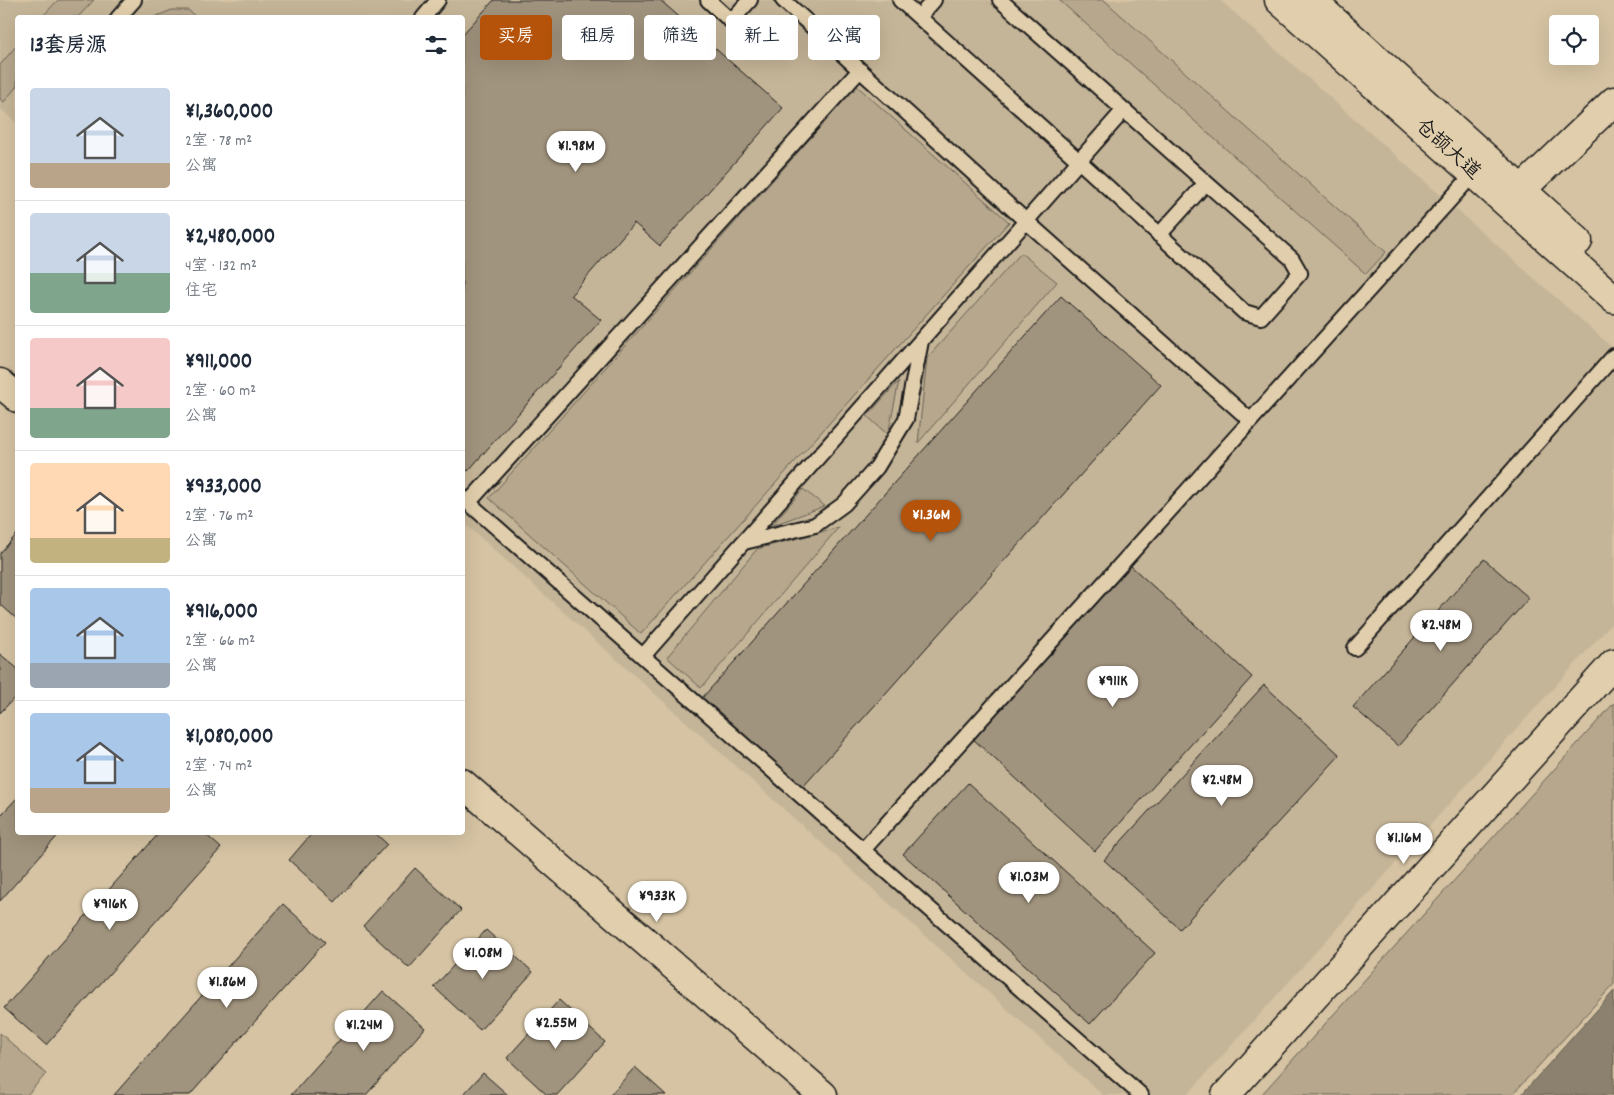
<!DOCTYPE html>
<html lang="zh">
<head>
<meta charset="utf-8">
<style>
  :root { --surface:#fff; --page:#f6f6f7; --text:#1f2937; --muted:#747a83; --line:#e0e1e3; --accent:#b45309 }
  body { margin:0; font-family:Dekko,"LXGW WenKai TC",sans-serif; background:var(--page); color:var(--text); height:100vh; display:flex; flex-direction:column; font-size:19px; white-space:nowrap }
  * { box-sizing:border-box; margin:0 }
  p { font-size:16px; color:var(--muted) }
  .icon { flex:none; width:28px; height:28px; fill:none; stroke:currentColor; stroke-width:2; stroke-linecap:round; stroke-linejoin:round }
  .map { position:relative; flex:1; overflow:hidden }
  .panel { position:absolute; left:15px; top:15px; width:450px; height:820px; display:flex; flex-direction:column; background:var(--surface); border-radius:5px; box-shadow:0 5px 20px #0002 }
  .panel>* { flex:none }
  .banner { position:absolute; left:480px; top:15px; width:475px; height:45px; display:flex; gap:10px }
  .controls { position:absolute; left:1549px; top:15px; display:grid; gap:10px }
  .controls a { display:grid; place-items:center; width:50px; height:50px; border-radius:5px; background:var(--surface); box-shadow:0 5px 20px #0002; font-size:25px }
  .price { position:absolute; translate:-50% -42px; padding:0 11px; border-radius:18px; background:#fff; color:#222; font-size:16px; line-height:32px; filter:drop-shadow(0 1px 2px #0008) }
  .price::after { content:''; position:absolute; left:50%; top:30px; width:15px; height:11px; margin-left:-8px; background:inherit; clip-path:polygon(0 0,100% 0,50% 100%) }
  .price.selected { background:var(--accent); color:#fff }
  ul { padding:0; list-style:none }
  li { display:flex; align-items:center; gap:15px; height:125px; padding:0 15px }
  li+li { border-top:1px solid var(--line) }
  li span { display:grid; place-items:center; flex:none; width:140px; height:100px; border-radius:5px; color:#555 }
  li>.icon { margin-inline-start:auto }
  span .icon { width:60px; height:60px; fill:#fffc; stroke-width:1 }
  li b { font-size:21px }
  h2 { display:flex; justify-content:space-between; align-items:center; height:60px; padding:0 15px; font-size:21px }
  .tag { padding:0 18px; border-radius:5px; background:var(--surface); box-shadow:0 5px 20px #0002; font-size:18px; line-height:45px }
  .tag.selected { background:var(--accent); color:#fff }
  .map>svg:first-child { display:block }
</style>
</head>
<body>
<div class="map">
<svg width="1614" height="1095" viewBox="0 0 1614 1095">
  <rect width="100%" height="100%" fill="#d5c3a3"/>
  <filter id="ink" filterUnits="userSpaceOnUse"><feTurbulence type="fractalNoise" baseFrequency=".02" numOctaves="2"/><feDisplacementMap in="SourceGraphic" scale="10" xChannelSelector="R" yChannelSelector="G"/><feConvolveMatrix kernelMatrix="1 2 1 2 8 2 1 2 1" color-interpolation-filters="sRGB"/></filter>
  <g filter="url(#ink)">
    <path fill="#c5b598" d="M0,0H1220L1614,349V621L1187,1095H1103L463,522L462,18H18L17,124L0,108Z"/>
    <path fill="#b6a78d" stroke="#696254" d="M58,0H94L78,17H42Z
      M1059,0H1104L1386,252L1366,274Z
      M172,10H188L196,17H154Z
      M17,45V86L4,102L0,99V65Z
      M857,86L1009,222L641,634L489,498Z
      M1021,253L1057,282L918,443L927,358Z
      M899,381L888,435L867,416Z
      M803,489L825,506L771,526Z
      M839,527L701,688L667,657L757,549Z
      M1614,703V984L1512,1095H1261Z
      M0,1033L46,1074L27,1095H0Z"/>
    <path fill="#8b816e" stroke="#5f594d" d="M1614,991V1095H1521Z"/>
    <path fill="#a1947e" stroke="#1c1c1c" d="M494,0H660L783,108L660,246L634,223L571,295L601,320L468,471L462,466V35Z
      M1061,296L1161,385L802,787L702,698Z
      M18,533V620L0,604V553Z
      M1484,559L1529,598L1398,746L1353,707Z
      M1131,566L1252,677L1095,851L973,739Z
      M0,654L18,669V694L0,713Z
      M1264,685L1340,755L1180,929L1104,860Z
      M968,783L1155,953L1090,1024L903,854Z
      M18,797V832H61L0,901V816Z
      M160,832H203L221,848L46,1045L4,1008Z
      M313,832H374L387,844L335,902L289,860Z
      M415,868L461,910L409,968L363,926Z
      M283,904L325,942L190,1095H114Z
      M486,930L533,972L480,1030L434,987Z
      M383,991L425,1028L366,1095H291Z
      M559,1000L605,1042L557,1095H547L507,1058Z
      M635,1067L666,1095H610Z
      M483,1073L508,1095H463Z"/>
    <g fill="none" stroke-linecap="round" stroke-linejoin="round">
      <g stroke="#1c1c1c" stroke-width="18">
        <path id="lane" d="M708,0L731,21L750,0
          M783,0L1026,221L1250,420
          M1000,0L1292,259L1300,273L1261,317L1244,312L1079,161L1124,110
          M919,17L934,0
          M118,18L134,0
          M423,18L438,0
          M1159,235L1206,183
          M462,497L1141,1095
          M469,502L860,70
          M744,542L815,525L844,504L877,467L906,419L921,341
          M1355,648L1614,356
          M643,656L1079,161L900,0
          M863,850L1476,171"/>
      </g>
      <g stroke="#1c1c1c" stroke-width="31">
        <path id="street" d="M1521,190L1614,101"/>
      </g>
      <g stroke="#1c1c1c" stroke-width="31">
        <path id="secondary" d="M0,383L18,398
          M462,783L823,1095
          M1226,1095L1614,663"/>
      </g>
      <g stroke="#1c1c1c" stroke-width="31">
        <path id="primary" d="M1279,0L1614,299
          M1311,0L1578,241"/>
      </g>
      <use href="#lane" stroke="#e1ceac" stroke-width="14"/>
      <use href="#street" stroke="#e1ceac" stroke-width="28"/>
      <use href="#secondary" stroke="#e1ceac" stroke-width="28"/>
      <use href="#primary" stroke="#e1ceac" stroke-width="28"/>
    </g>
  </g>
  <g text-anchor="middle" dominant-baseline="central" stroke-width="4" stroke-linejoin="round" paint-order="stroke">
    <g font-size="20" fill="#1c1c1c" stroke="#e1ceac">
      <text transform="translate(1447 150) rotate(42)">仓颉大道</text>
    </g>
  </g>
</svg>
<div class="controls">
<a><svg class="icon" aria-label="locate" viewBox="0 0 24 24"><circle cx="12" cy="12" r="6"/><path d="M12 2v4M12 18v4M2 12h4M18 12h4"/></svg></a>
</div>
<b class="price" style="left:576px;top:173px">¥1.98M</b>
<b class="price selected" style="left:931px;top:542px">¥1.36M</b>
<b class="price" style="left:1441px;top:652px">¥2.48M</b>
<b class="price" style="left:1113px;top:708px">¥911K</b>
<b class="price" style="left:1222px;top:807px">¥2.48M</b>
<b class="price" style="left:1404px;top:865px">¥1.16M</b>
<b class="price" style="left:1029px;top:904px">¥1.03M</b>
<b class="price" style="left:657px;top:923px">¥933K</b>
<b class="price" style="left:110px;top:931px">¥916K</b>
<b class="price" style="left:483px;top:980px">¥1.08M</b>
<b class="price" style="left:227px;top:1009px">¥1.86M</b>
<b class="price" style="left:556px;top:1050px">¥2.55M</b>
<b class="price" style="left:364px;top:1052px">¥1.24M</b>
<div class="banner">
<a class="tag selected">买房</a>
<a class="tag">租房</a>
<a class="tag">筛选</a>
<a class="tag">新上</a>
<a class="tag">公寓</a>
</div>
<section class="panel">
<h2>13套房源<svg class="icon" aria-label="filters" viewBox="0 0 24 24"><path d="M4 7h16M4 17h16"/><circle cx="9" cy="7" r="2"/><circle cx="15" cy="17" r="2"/></svg></h2>
<ul>
<li><span style="background:linear-gradient(#c9d6e8 75%,#b9a48a 0)"><svg class="icon" aria-label="home" viewBox="0 0 24 24"><path d="M3 11l9-7 9 7M6 9v11h12V9"/></svg></span><div><b>¥1,360,000</b><p>2室 · 78 m²</p><p>公寓</p></div></li>
<li><span style="background:linear-gradient(#c9d6e8 60%,#7fa58c 0)"><svg class="icon" aria-label="home" viewBox="0 0 24 24"><path d="M3 11l9-7 9 7M6 9v11h12V9"/></svg></span><div><b>¥2,480,000</b><p>4室 · 132 m²</p><p>住宅</p></div></li>
<li><span style="background:linear-gradient(#f6c9c9 70%,#7fa58c 0)"><svg class="icon" aria-label="home" viewBox="0 0 24 24"><path d="M3 11l9-7 9 7M6 9v11h12V9"/></svg></span><div><b>¥911,000</b><p>2室 · 60 m²</p><p>公寓</p></div></li>
<li><span style="background:linear-gradient(#ffd9b3 75%,#c2b280 0)"><svg class="icon" aria-label="home" viewBox="0 0 24 24"><path d="M3 11l9-7 9 7M6 9v11h12V9"/></svg></span><div><b>¥933,000</b><p>2室 · 76 m²</p><p>公寓</p></div></li>
<li><span style="background:linear-gradient(#a9c7e8 75%,#9aa5b1 0)"><svg class="icon" aria-label="home" viewBox="0 0 24 24"><path d="M3 11l9-7 9 7M6 9v11h12V9"/></svg></span><div><b>¥916,000</b><p>2室 · 66 m²</p><p>公寓</p></div></li>
<li><span style="background:linear-gradient(#a9c7e8 75%,#b9a48a 0)"><svg class="icon" aria-label="home" viewBox="0 0 24 24"><path d="M3 11l9-7 9 7M6 9v11h12V9"/></svg></span><div><b>¥1,080,000</b><p>2室 · 74 m²</p><p>公寓</p></div></li>
</ul>
</section>
</div>
</body>
</html>
